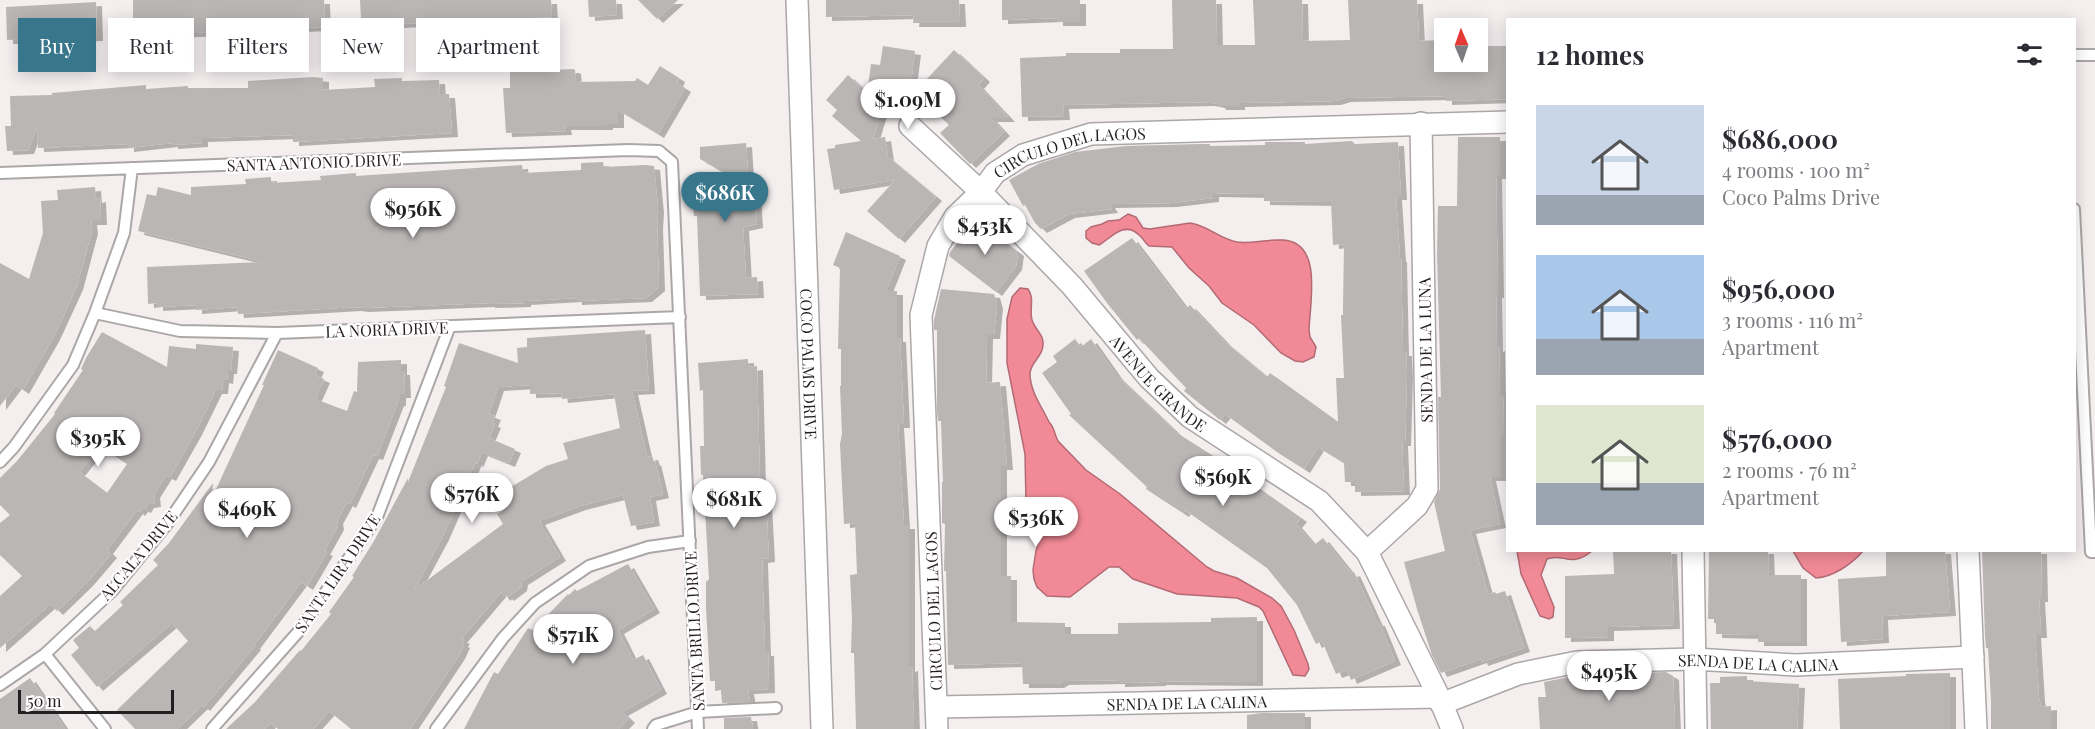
<!DOCTYPE html>
<html lang="en">
<head>
<meta charset="utf-8">
<style>
  :root { --surface:#fff; --page:#f7f7f7; --text:#2b2b33; --muted:#7c7c81; --accent:#37768b }
  body { margin:0; font-family:"Playfair Display",serif; background:var(--page); color:var(--text); height:100vh; display:flex; flex-direction:column; font-size:22px; white-space:nowrap }
  * { box-sizing:border-box; margin:0 }
  p { font-size:20px; color:var(--muted) }
  .icon { flex:none; width:33px; height:33px; fill:none; stroke:currentColor; stroke-width:2; stroke-linecap:round; stroke-linejoin:round }
  .map { position:relative; flex:1; overflow:hidden }
  .drawer { position:absolute; left:1506px; top:18px; width:570px; height:534px; display:flex; flex-direction:column; background:var(--surface); border-radius:0px; box-shadow:0 3px 15px #0003 }
  .drawer>* { flex:none }
  .banner { position:absolute; left:18px; top:18px; width:570px; height:54px; display:flex; gap:12px }
  .needle { width:39px; rotate:358deg }
  .controls { position:absolute; left:1434px; top:18px; display:grid; gap:12px }
  .controls a { display:grid; place-items:center; width:54px; height:54px; border-radius:0px; background:var(--surface); box-shadow:0 3px 15px #0003; font-size:30px }
  .scale { position:absolute; left:18px; bottom:15px; width:156px; box-sizing:border-box; padding-left:6px; border:3px solid #211f20; border-top:0; font-size:16px; line-height:21px; white-space:nowrap; color:#211f20; -webkit-text-stroke:4px #fffdfd; paint-order:stroke }
  .price { position:absolute; translate:-50% -51px; padding:0 14px; border-radius:21px; background:#fff; color:#222; font-size:20px; line-height:39px; filter:drop-shadow(0 2px 3px #0008) }
  .price::after { content:''; position:absolute; left:50%; top:36px; width:18px; height:14px; margin-left:-9px; background:inherit; clip-path:polygon(0 0,100% 0,50% 100%) }
  .price.active { background:var(--accent); color:#fff }
  ul { padding:0; list-style:none }
  li { display:flex; align-items:center; gap:18px; height:150px; padding:0 30px }
  li span { display:grid; place-items:center; flex:none; width:168px; height:120px; border-radius:0px; color:#555 }
  li>.icon { margin-inline-start:auto }
  span .icon { width:72px; height:72px; fill:#fffc; stroke-width:1 }
  li b { font-size:26px }
  h2 { display:flex; justify-content:space-between; align-items:center; height:72px; padding:0 30px; font-size:26px }
  .chip { padding:0 21px; border-radius:0px; background:var(--surface); box-shadow:0 3px 15px #0003; font-size:21px; line-height:54px }
  .chip.active { background:var(--accent); color:#fff }
  .map>svg:first-child { display:block }
</style>
</head>
<body>
<div class="map">
<svg width="2095" height="729" viewBox="0 0 2095 729">
  <defs>
    <filter id="shadow"><feDropShadow dx="6" dy="4" stdDeviation="0" flood-color="#0004"/></filter>
  </defs>
  <rect width="100%" height="100%" fill="#f4eeef"/>
  <path fill="#f18a96" stroke="#b36a73" stroke-width="1.5" d="M1128,214L1136,217L1143,228L1150,229L1190,223C1207,225 1220,239 1237,242C1252,244 1267,239 1283,240C1323,242 1310,302 1309,330L1310,337L1316,347L1314,357L1303,362L1295,361L1281,353L1254,325L1222,303L1209,286L1189,268L1172,247L1149,246C1144,242 1143,238 1139,235C1124,220 1110,239 1099,245L1092,243L1086,238V231L1091,227L1102,224L1108,221L1119,220Z
    M1020,288L1028,289C1035,299 1029,309 1032,320C1035,330 1044,334 1043,345C1043,357 1030,362 1030,374C1030,391 1042,407 1049,422C1055,428 1054,434 1058,441L1086,470L1120,494L1207,567L1214,571L1237,578L1272,598L1281,606L1294,630L1308,664L1309,669L1305,676L1293,675L1263,611L1259,607L1237,598L1177,594L1133,579L1119,567H1109L1070,597L1047,596L1037,587L1034,579L1033,570L1036,551L1039,540L1026,503L1025,454L1007,363V319L1012,297Z
    M1517,551H1592C1570,569 1563,552 1547,559L1541,575L1554,607L1553,617L1549,619L1540,616L1521,574Z
    M1793,551H1863C1852,564 1833,577 1816,578L1803,568Z"/>
  <path fill="#bbb6b6" fill-rule="evenodd" filter="url(#shadow)" d="M133,0H324L325,27L273,29V33L242,34V31L170,34L169,22L133,23Z
    M360,0H551L552,17L398,24V18L361,19Z
    M588,0H616L617,15L589,17Z
    M638,0H678L657,19Z
    M826,0H959L960,23H913L914,15L826,17Z
    M1002,0H1080V22H1057V18L1002,20Z
    M1172,0H1216L1217,45H1255L1253,0H1302L1303,41L1350,40L1348,0H1417L1419,41L1440,40L1443,62H1478V46H1508V99L1446,101V96L1345,98L1335,101L1239,103V106H1220L1219,104L1209,102L1063,105L1064,116L1022,117L1020,58L1066,56V53H1120V49H1173Z
    M96,2L97,37L7,40L6,7Z
    M883,46L915,51L909,98L954,50L984,78L978,85L1009,118H991L1004,132L970,164L940,133L949,125L923,100L886,96L873,139L885,137L888,157L936,197L899,239L867,211L895,180L834,190L827,149L835,148V145L861,141L832,116L837,110L826,100L848,75L867,93L871,64L880,65Z
    M660,66L679,78L677,83L685,88L658,134L618,110V124H607V126H565L566,131L506,133L503,88H510V72L573,69L575,70L576,82L635,81L637,78L648,85Z
    M313,77L323,78V90L375,87L374,79L402,78V81L439,80L440,94H449L452,133L293,142V135L202,138V143L172,145V143L128,148V144L38,148L37,127L28,150L7,151L5,126H11L10,96L52,95V93L146,85V89L188,86V88H248V81Z
    M1458,137H1500V175H1496L1498,294H1496L1497,348L1499,347L1500,396H1503L1504,434H1501V477H1490L1500,524L1470,530L1488,594L1495,592L1496,594L1505,591L1524,648L1482,662L1481,659L1441,673L1432,655L1417,609L1404,562L1445,551L1434,502L1440,489L1438,397H1441L1437,254L1438,206H1457Z
    M1352,141L1355,144L1398,142L1401,196H1396L1400,258H1401L1403,352H1406L1407,374L1405,442H1402L1404,491L1355,492V482H1345L1344,463L1318,447L1304,469L1277,452L1225,414L1220,420L1184,391L1186,388L1139,338L1137,340L1107,303L1084,271L1132,238L1186,309L1190,305L1225,342L1267,377L1270,373L1338,422L1336,378H1344L1341,315H1343V307L1344,244L1333,245L1331,202L1264,201V194L1213,193V198L1171,203L1109,204L1112,209L1069,214L1041,229L1035,223L1025,205L1023,206L1009,180L1038,164L1075,152L1126,146L1200,144H1210V146L1265,145V142H1305V144Z
    M746,143L749,190H755L757,224L743,227L746,278L757,277L758,294L700,296L697,216H694L692,194L702,193L701,176L748,186L700,159V147Z
    M603,162L604,167L646,165L654,166L658,209L657,225L659,287L646,298L576,301V298L525,301V303L489,304V303L363,308L355,307L238,314L237,307L196,310V305L157,307V303L148,304L147,267L264,262L138,231L147,194L156,196L158,187L191,195V187L246,184L245,179L271,177V183L321,180L320,176L356,173V176L522,165L523,173L581,170V163Z
    M95,187L96,199L100,198L101,221H91L92,230L77,286L54,336L23,390L16,385L0,406V263L29,279L43,233L41,201L58,200L57,190Z
    M976,220L1018,252L1016,266L996,292L949,256L950,252Z
    M846,232L900,256L886,291H897V338H900L904,424H898L904,525H909V668L912,667L914,729H856L854,653H851L852,619L850,575L857,574L855,523L844,524L840,444L842,434L840,386H841V349H838L840,268L833,265Z
    M941,289L994,294L997,305L994,335H987L986,383L1000,382L1007,466H1001V576H1011V622L1065,623V634H1118V623L1211,622V618L1257,617V682L1160,681V682L1119,683V680L1063,681L1058,684H1023L1022,663L948,665L946,571H944L945,524L942,523V482H943L941,421H938L937,411V330H934V320Z
    M645,330L649,390L632,391L647,457L652,456L654,462L655,461L663,494L650,497L654,522L631,526L623,495L580,506L539,521L560,557L522,581L521,587L508,597L506,595L504,597L501,592L461,639L464,640L462,643L464,644L459,655L410,729H351L329,711L313,729H278L271,723L264,729H226L255,702L300,650L301,651L331,614L329,612L354,577L352,576L374,541L408,478V482L446,387L444,386L459,343L518,363L517,348L527,347V338ZM530,385V394L561,393L562,399L614,394L620,428L563,443L568,459L546,466L496,496L504,510L497,514L503,524L414,590L443,536L476,461L477,464L482,452L509,463L515,449L489,438L495,424L492,423L495,416L489,414L498,387Z
    M102,332L167,367L169,346L196,349V344L233,347L231,370H228L227,380L223,379L222,390H216L196,431L170,477L166,475L154,494L155,503L148,504L145,509L142,508L139,512L137,510L107,550L111,554L87,582L57,611L50,604L0,648V596L22,576L0,555V523L10,515L0,505V478L17,461L55,414L54,413L83,370L81,369L86,358ZM100,446L127,464L107,493L79,472Z
    M1075,339L1081,347L1091,339L1117,376L1177,433L1218,459L1301,518L1296,524L1314,545L1323,538L1351,573L1354,572L1377,622H1379L1395,661L1351,680L1347,670L1336,674L1322,641L1316,644L1297,605L1267,568L1185,510L1183,513L1146,489L1147,487L1069,415L1071,414L1042,373L1057,362L1053,356Z
    M278,350L318,368L315,375L324,379L315,399L347,411L354,391L357,392L358,362L401,360V371H404L405,394H400V402H398L377,456L373,455L350,504L347,502L337,520L338,526L324,551L327,552L307,586L301,582L254,645L255,646L204,707L202,705L177,729H135L117,710L188,641L172,623L97,687L71,655L79,648L73,640L90,626L95,631L123,605L120,602L158,565L153,560L169,543L213,483L212,498L264,385H262Z
    M748,359V367L757,366L760,482H765L769,558L762,559L765,652H768L769,689L748,690L750,702L722,703L721,690L715,691V681H710L706,608V582L709,579L703,475H701L700,446H704L703,390L700,391L698,363Z
    M1613,550H1671L1674,625L1608,627V637L1565,638V576L1614,574Z
    M1709,550H1768L1769,575H1801V642H1758V635L1716,634V619H1708Z
    M1886,550H1945L1950,612L1882,616L1883,639L1841,642L1838,579L1886,576Z
    M1982,550H2041L2042,598H2039L2041,634H2035L2039,698L2041,707L2051,706V729H1991V700L1988,648H1986L1985,637Z
    M628,564L654,609L618,630L633,660L643,655L661,690L622,712L629,719L619,729H464L494,672L498,674L528,628L533,630L568,594L569,595L575,589L577,591Z
    M1666,672L1673,676L1675,729H1540L1538,697H1546L1544,682L1569,677L1600,674Z
    M1950,673V729H1840L1838,679L1906,676V674Z
    M1747,676V681L1799,684L1797,729H1711L1710,683H1720V677Z
    M30,678L65,729H0V699Z
    M1262,713H1305V729H1247V715Z
    M751,717L753,729H724V718Z"/>
  <g fill="none" stroke-linecap="round" stroke-linejoin="round">
    <g stroke="#aca7a7" stroke-width="14">
      <path id="lane" d="M2074,55H2095
        M0,173L628,150L659,151L672,162L698,729
        M2074,209L2091,552H2095
        M95,313L180,331L277,333L680,317
        M0,462L14,447L73,365L95,313L124,233L132,168
        M45,654L105,729
        M0,685L45,654L112,591L167,524L209,462L277,333
        M212,729L299,631L377,517L450,326
        M436,729L503,638L535,603L589,566L648,547L690,541
        M653,729L656,725L698,712L776,708"/>
    </g>
    <g stroke="#aca7a7" stroke-width="24">
      <g id="street">
        <path id="s1" d="M797,0L822,729"/>
        <path id="s2" d="M910,126L981,192L1072,286L1149,378L1190,417L1319,501L1367,552L1439,697L1452,729"/>
        <path d="M1693,550L1696,729"/>
        <path d="M1968,550L1976,729"/>
        <path d="M1367,552L1417,506L1427,489L1421,123"/>
        <path id="s3" d="M1441,704L1518,674L1577,662L1694,659L1796,665L1973,657"/>
        <path id="s4" d="M937,707L1439,697"/>
        <path id="s5" d="M937,729L921,315L938,246L955,217L981,192L995,173L1023,155L1091,134L1508,122"/>
      </g>
    </g>
    <use href="#lane" stroke="#fff" stroke-width="10"/>
    <use href="#street" stroke="#fff" stroke-width="21"/>
  </g>
  <g text-anchor="middle" dominant-baseline="central" stroke-width="4.5" stroke-linejoin="round" paint-order="stroke">
    <g font-size="16" fill="#211f20" stroke="#fffdfd">
      <text stroke="none"><textPath href="#s5" startOffset="658">CIRCULO DEL LAGOS</textPath></text>
      <text transform="translate(314 162) rotate(-2)">SANTA ANTONIO DRIVE</text>
      <text transform="translate(387 329) rotate(-2)">LA NORIA DRIVE</text>
      <text transform="translate(1425 350) rotate(-91)">SENDA DE LA LUNA</text>
      <text stroke="none"><textPath href="#s1" startOffset="364">COCO PALMS DRIVE</textPath></text>
      <text stroke="none"><textPath href="#s2" startOffset="358">AVENUE GRANDE</textPath></text>
      <text transform="translate(138 555) rotate(-50)">ALCALA DRIVE</text>
      <text transform="translate(337 573) rotate(-56)">SANTA LIRA DRIVE</text>
      <text transform="translate(933 611) rotate(-92)">CIRCULO DEL LAGOS</text>
      <text transform="translate(694 631) rotate(-93)">SANTA BRILLO DRIVE</text>
      <text stroke="none"><textPath href="#s3" startOffset="324">SENDA DE LA CALINA</textPath></text>
      <text stroke="none"><textPath href="#s4" startOffset="250">SENDA DE LA CALINA</textPath></text>
    </g>
  </g>
</svg>
<div class="controls">
<a><svg class="needle" viewBox="-14 -14 28 28"><path d="M0-13l5 13h-10z" fill="#e53935"/><path d="M0 13l5-13h-10z" fill="#7c7c81"/></svg></a>
</div>
<div class="scale">50 m</div>
<b class="price" style="left:908px;top:130px">$1.09M</b>
<b class="price active" style="left:725px;top:223px">$686K</b>
<b class="price" style="left:413px;top:239px">$956K</b>
<b class="price" style="left:985px;top:256px">$453K</b>
<b class="price" style="left:98px;top:468px">$395K</b>
<b class="price" style="left:1223px;top:507px">$569K</b>
<b class="price" style="left:472px;top:524px">$576K</b>
<b class="price" style="left:734px;top:529px">$681K</b>
<b class="price" style="left:247px;top:539px">$469K</b>
<b class="price" style="left:1036px;top:548px">$536K</b>
<b class="price" style="left:573px;top:665px">$571K</b>
<b class="price" style="left:1609px;top:702px">$495K</b>
<div class="banner">
<a class="chip active">Buy</a>
<a class="chip">Rent</a>
<a class="chip">Filters</a>
<a class="chip">New</a>
<a class="chip">Apartment</a>
</div>
<section class="drawer">
<h2>12 homes<svg class="icon" aria-label="filters" viewBox="0 0 24 24"><path d="M4 7h16M4 17h16"/><circle cx="9" cy="7" r="2"/><circle cx="15" cy="17" r="2"/></svg></h2>
<ul>
<li><span style="background:linear-gradient(#c9d6e8 75%,#9aa5b1 0)"><svg class="icon" aria-label="home" viewBox="0 0 24 24"><path d="M3 11l9-7 9 7M6 9v11h12V9"/></svg></span><div><b>$686,000</b><p>4 rooms · 100 m²</p><p>Coco Palms Drive</p></div></li>
<li><span style="background:linear-gradient(#a9c7e8 70%,#9aa5b1 0)"><svg class="icon" aria-label="home" viewBox="0 0 24 24"><path d="M3 11l9-7 9 7M6 9v11h12V9"/></svg></span><div><b>$956,000</b><p>3 rooms · 116 m²</p><p>Apartment</p></div></li>
<li><span style="background:linear-gradient(#dfe7d0 65%,#9aa5b1 0)"><svg class="icon" aria-label="home" viewBox="0 0 24 24"><path d="M3 11l9-7 9 7M6 9v11h12V9"/></svg></span><div><b>$576,000</b><p>2 rooms · 76 m²</p><p>Apartment</p></div></li>
</ul>
</section>
</div>
</body>
</html>
